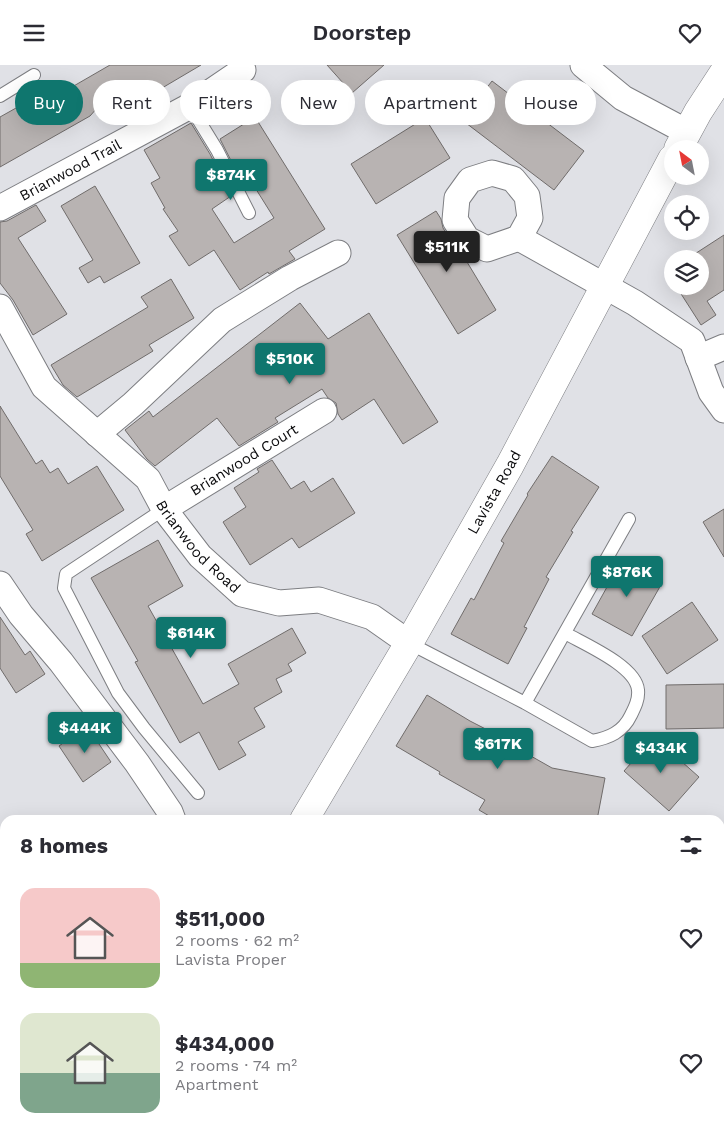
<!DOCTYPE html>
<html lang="en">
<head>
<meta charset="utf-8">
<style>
  :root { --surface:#fff; --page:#f2f2f3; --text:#2b2b33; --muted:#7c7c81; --accent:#0f766e }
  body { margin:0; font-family:"Work Sans",sans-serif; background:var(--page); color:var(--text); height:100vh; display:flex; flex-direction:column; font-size:19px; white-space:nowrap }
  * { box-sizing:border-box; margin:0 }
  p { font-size:16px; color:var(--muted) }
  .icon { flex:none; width:28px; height:28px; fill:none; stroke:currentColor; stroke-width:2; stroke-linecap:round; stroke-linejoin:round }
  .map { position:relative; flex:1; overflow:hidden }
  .panel { position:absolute; left:0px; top:750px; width:725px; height:320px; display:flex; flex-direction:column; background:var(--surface); border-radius:15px 15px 0 0; box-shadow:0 5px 20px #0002 }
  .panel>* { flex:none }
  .top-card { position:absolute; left:15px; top:15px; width:695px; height:45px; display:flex; gap:10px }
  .needle { width:32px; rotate:328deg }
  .buttons { position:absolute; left:664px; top:75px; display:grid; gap:10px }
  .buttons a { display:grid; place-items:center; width:45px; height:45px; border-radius:50%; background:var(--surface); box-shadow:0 5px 20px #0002; font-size:25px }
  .price { position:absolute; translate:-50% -42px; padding:0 11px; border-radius:5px; background:var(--accent); color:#fff; font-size:16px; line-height:32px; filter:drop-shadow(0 1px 2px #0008) }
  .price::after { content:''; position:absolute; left:50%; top:30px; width:15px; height:11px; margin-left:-8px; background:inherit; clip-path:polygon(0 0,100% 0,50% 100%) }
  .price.on { background:#222; color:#fff }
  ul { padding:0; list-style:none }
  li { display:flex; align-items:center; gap:15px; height:125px; padding:0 20px }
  li span { display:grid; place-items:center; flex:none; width:140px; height:100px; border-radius:15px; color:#555 }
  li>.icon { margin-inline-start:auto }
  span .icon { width:60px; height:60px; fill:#fffc; stroke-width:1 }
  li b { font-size:21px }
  h2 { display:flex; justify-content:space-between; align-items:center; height:60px; padding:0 20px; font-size:21px }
  .pill { padding:0 18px; border-radius:22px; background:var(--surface); box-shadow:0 5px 20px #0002; font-size:18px; line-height:45px }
  .pill.on { background:var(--accent); color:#fff }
  header { display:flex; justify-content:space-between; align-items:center; height:65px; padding:0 20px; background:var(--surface); font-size:22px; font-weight:600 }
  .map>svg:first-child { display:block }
</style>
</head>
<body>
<header><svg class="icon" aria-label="menu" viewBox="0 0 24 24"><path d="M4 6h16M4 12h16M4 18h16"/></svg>Doorstep<svg class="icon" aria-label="heart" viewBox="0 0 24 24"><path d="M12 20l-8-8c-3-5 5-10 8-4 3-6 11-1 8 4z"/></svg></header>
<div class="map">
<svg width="724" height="1070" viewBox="0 0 724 1070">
  <rect width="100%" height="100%" fill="#e0e1e6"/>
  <path fill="#b8b3b2" stroke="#706c6b" d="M110,0H201L135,39L121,16L90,51L0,102V52L41,29L46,37Z
    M327,0H384L352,28Z
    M492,16L584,86L554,125L462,55Z
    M255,52L325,164L289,186L295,194L269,209L268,207L240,225L214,185L189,201L169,171L178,166L163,144L165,143L151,118L160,113L144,85L191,58L210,89L231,131L212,144L234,178L274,153L254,121L246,125L220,74Z
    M425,53L450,93L376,139L351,99Z
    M95,121L140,198L104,218L100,211L88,218L79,203L93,195L61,141Z
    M36,140L46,156L18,173L67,249L33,270L13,235L0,218V157L7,156Z
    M436,146L441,154L443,163L455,182L461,187L496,245L458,269L397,170Z
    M724,170V225L707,236L716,250L701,260L676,221H700V194H687Z
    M171,214L194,253L149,280L153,286L77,332L63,320L51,300L148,242L141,232Z
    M300,238L328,274L369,248L438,357L403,379L374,334L342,355L338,349L336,338L328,333L322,324L275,353L278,357L239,381L217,353L155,401L147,394L125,365L149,346L153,352Z
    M0,341L36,399L42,395L50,408L58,403L68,419L97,401L124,445L42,496L26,469L33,465L0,411Z
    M552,391L599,422L571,466L573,467L546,512L549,514L524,562L527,563L508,599L451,569L471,533L474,535L504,478L501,476L528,430L527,429Z
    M272,395L291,424L304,416L311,427L333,413L355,448L299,483L292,473L250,500L223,457L246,442L234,423L259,407L257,404Z
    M724,444V492L703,457Z
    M158,475L183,521L148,541L203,639L239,619L228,599L292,563L306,588L288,599L292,606L276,614L282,627L254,643L265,662L238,677L246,690L219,705L199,667L180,678L135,597L138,596L91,513Z
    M622,495L662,518L632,571L592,549Z
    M692,537L718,575L667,609L642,571Z
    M0,552L25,590L30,586L45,609L16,628L0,603Z
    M724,619V663L666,664V620Z
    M427,630L470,656L509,676L508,678L552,703L605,713L597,755H496L479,745L485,735L439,709L440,707L396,681Z
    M87,661L111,697L83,717L59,681Z
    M654,672L699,712L669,746L624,706Z"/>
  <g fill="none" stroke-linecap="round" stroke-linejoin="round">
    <g stroke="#7d7e82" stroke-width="14">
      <path id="lane" d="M0,31L34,10
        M190,41L217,85L249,148
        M164,444L66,509L64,523L118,628L144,663L198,728
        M409,578L525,638L629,454
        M525,638L592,676C609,673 623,667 631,650C635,642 639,634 638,625C636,601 584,579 565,568"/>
    </g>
    <g stroke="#7d7e82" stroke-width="27">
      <g id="street">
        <path d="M583,0L623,33L687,67"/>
        <path d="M492,108L513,114L527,131L530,153L519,173L487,184L467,174L455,155L457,133L470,115Z"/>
        <path id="s1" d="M0,143L190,41L243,5"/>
        <path d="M519,173L635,238L692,276L711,327L724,345"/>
        <path id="s2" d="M0,242L44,322L148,414L164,444L200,491L242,529L279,538L319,535L372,552L409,578"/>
        <path d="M698,293L724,282"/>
        <path d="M97,369L133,339L222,255L290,213L338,188"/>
        <path id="s3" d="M164,444L324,346"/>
        <path d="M0,519L21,550L61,597L137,698L170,747L173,755"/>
        <path d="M0,994L5,1000"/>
        <path d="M52,1065L56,1070"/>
        <path d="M444,1065L449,1070"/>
      </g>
    </g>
    <g stroke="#7d7e82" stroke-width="29">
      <g id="secondary">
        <path d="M678,84L698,47L724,7"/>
        <path id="s4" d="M304,755L409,578L510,400L672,94"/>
        <path d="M88,1070L91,1065"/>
      </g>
    </g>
    <use href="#lane" stroke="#fff" stroke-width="12"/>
    <use href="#street" stroke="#fff" stroke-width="25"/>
    <use href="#secondary" stroke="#fff" stroke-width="28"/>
  </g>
  <g text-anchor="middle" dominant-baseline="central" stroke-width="4" stroke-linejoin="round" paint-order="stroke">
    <g font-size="15" fill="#0b0b0d" stroke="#fff">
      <text stroke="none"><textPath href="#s1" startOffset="80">Brianwood Trail</textPath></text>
      <text stroke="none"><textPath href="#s3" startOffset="94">Brianwood Court</textPath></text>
      <text stroke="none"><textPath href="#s4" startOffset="379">Lavista Road</textPath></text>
      <text stroke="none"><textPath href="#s2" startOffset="315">Brianwood Road</textPath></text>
    </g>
  </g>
</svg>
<div class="buttons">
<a><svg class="needle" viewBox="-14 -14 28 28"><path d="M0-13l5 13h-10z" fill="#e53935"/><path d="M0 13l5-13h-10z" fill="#7c7c81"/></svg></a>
<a><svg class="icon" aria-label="locate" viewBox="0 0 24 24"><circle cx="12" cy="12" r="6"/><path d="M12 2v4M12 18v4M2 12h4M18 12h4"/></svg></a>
<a><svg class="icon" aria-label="layers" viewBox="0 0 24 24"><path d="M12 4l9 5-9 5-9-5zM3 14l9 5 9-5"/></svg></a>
</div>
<b class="price" style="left:231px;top:136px">$874K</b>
<b class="price on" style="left:447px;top:208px">$511K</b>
<b class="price" style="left:290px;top:320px">$510K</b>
<b class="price" style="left:627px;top:533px">$876K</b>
<b class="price" style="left:191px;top:594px">$614K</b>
<b class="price" style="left:85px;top:689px">$444K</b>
<b class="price" style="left:498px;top:705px">$617K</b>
<b class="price" style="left:661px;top:709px">$434K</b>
<div class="top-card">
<a class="pill on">Buy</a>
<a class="pill">Rent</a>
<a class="pill">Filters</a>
<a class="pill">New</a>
<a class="pill">Apartment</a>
<a class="pill">House</a>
</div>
<section class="panel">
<h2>8 homes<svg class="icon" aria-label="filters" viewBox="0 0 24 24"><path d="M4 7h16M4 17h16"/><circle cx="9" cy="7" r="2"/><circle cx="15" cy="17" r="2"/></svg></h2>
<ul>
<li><span style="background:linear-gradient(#f6c9c9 75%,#8fb573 0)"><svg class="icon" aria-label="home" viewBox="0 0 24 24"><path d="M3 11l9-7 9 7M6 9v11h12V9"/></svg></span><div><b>$511,000</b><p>2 rooms · 62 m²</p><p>Lavista Proper</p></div><svg class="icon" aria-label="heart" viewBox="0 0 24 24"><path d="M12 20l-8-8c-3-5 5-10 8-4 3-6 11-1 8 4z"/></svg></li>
<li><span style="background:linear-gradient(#dfe7d0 60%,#7fa58c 0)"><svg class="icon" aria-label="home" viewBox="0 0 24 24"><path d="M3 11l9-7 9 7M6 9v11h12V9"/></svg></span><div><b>$434,000</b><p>2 rooms · 74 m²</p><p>Apartment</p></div><svg class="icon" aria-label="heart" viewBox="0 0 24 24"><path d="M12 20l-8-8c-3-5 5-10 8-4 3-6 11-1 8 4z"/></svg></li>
</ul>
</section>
</div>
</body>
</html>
